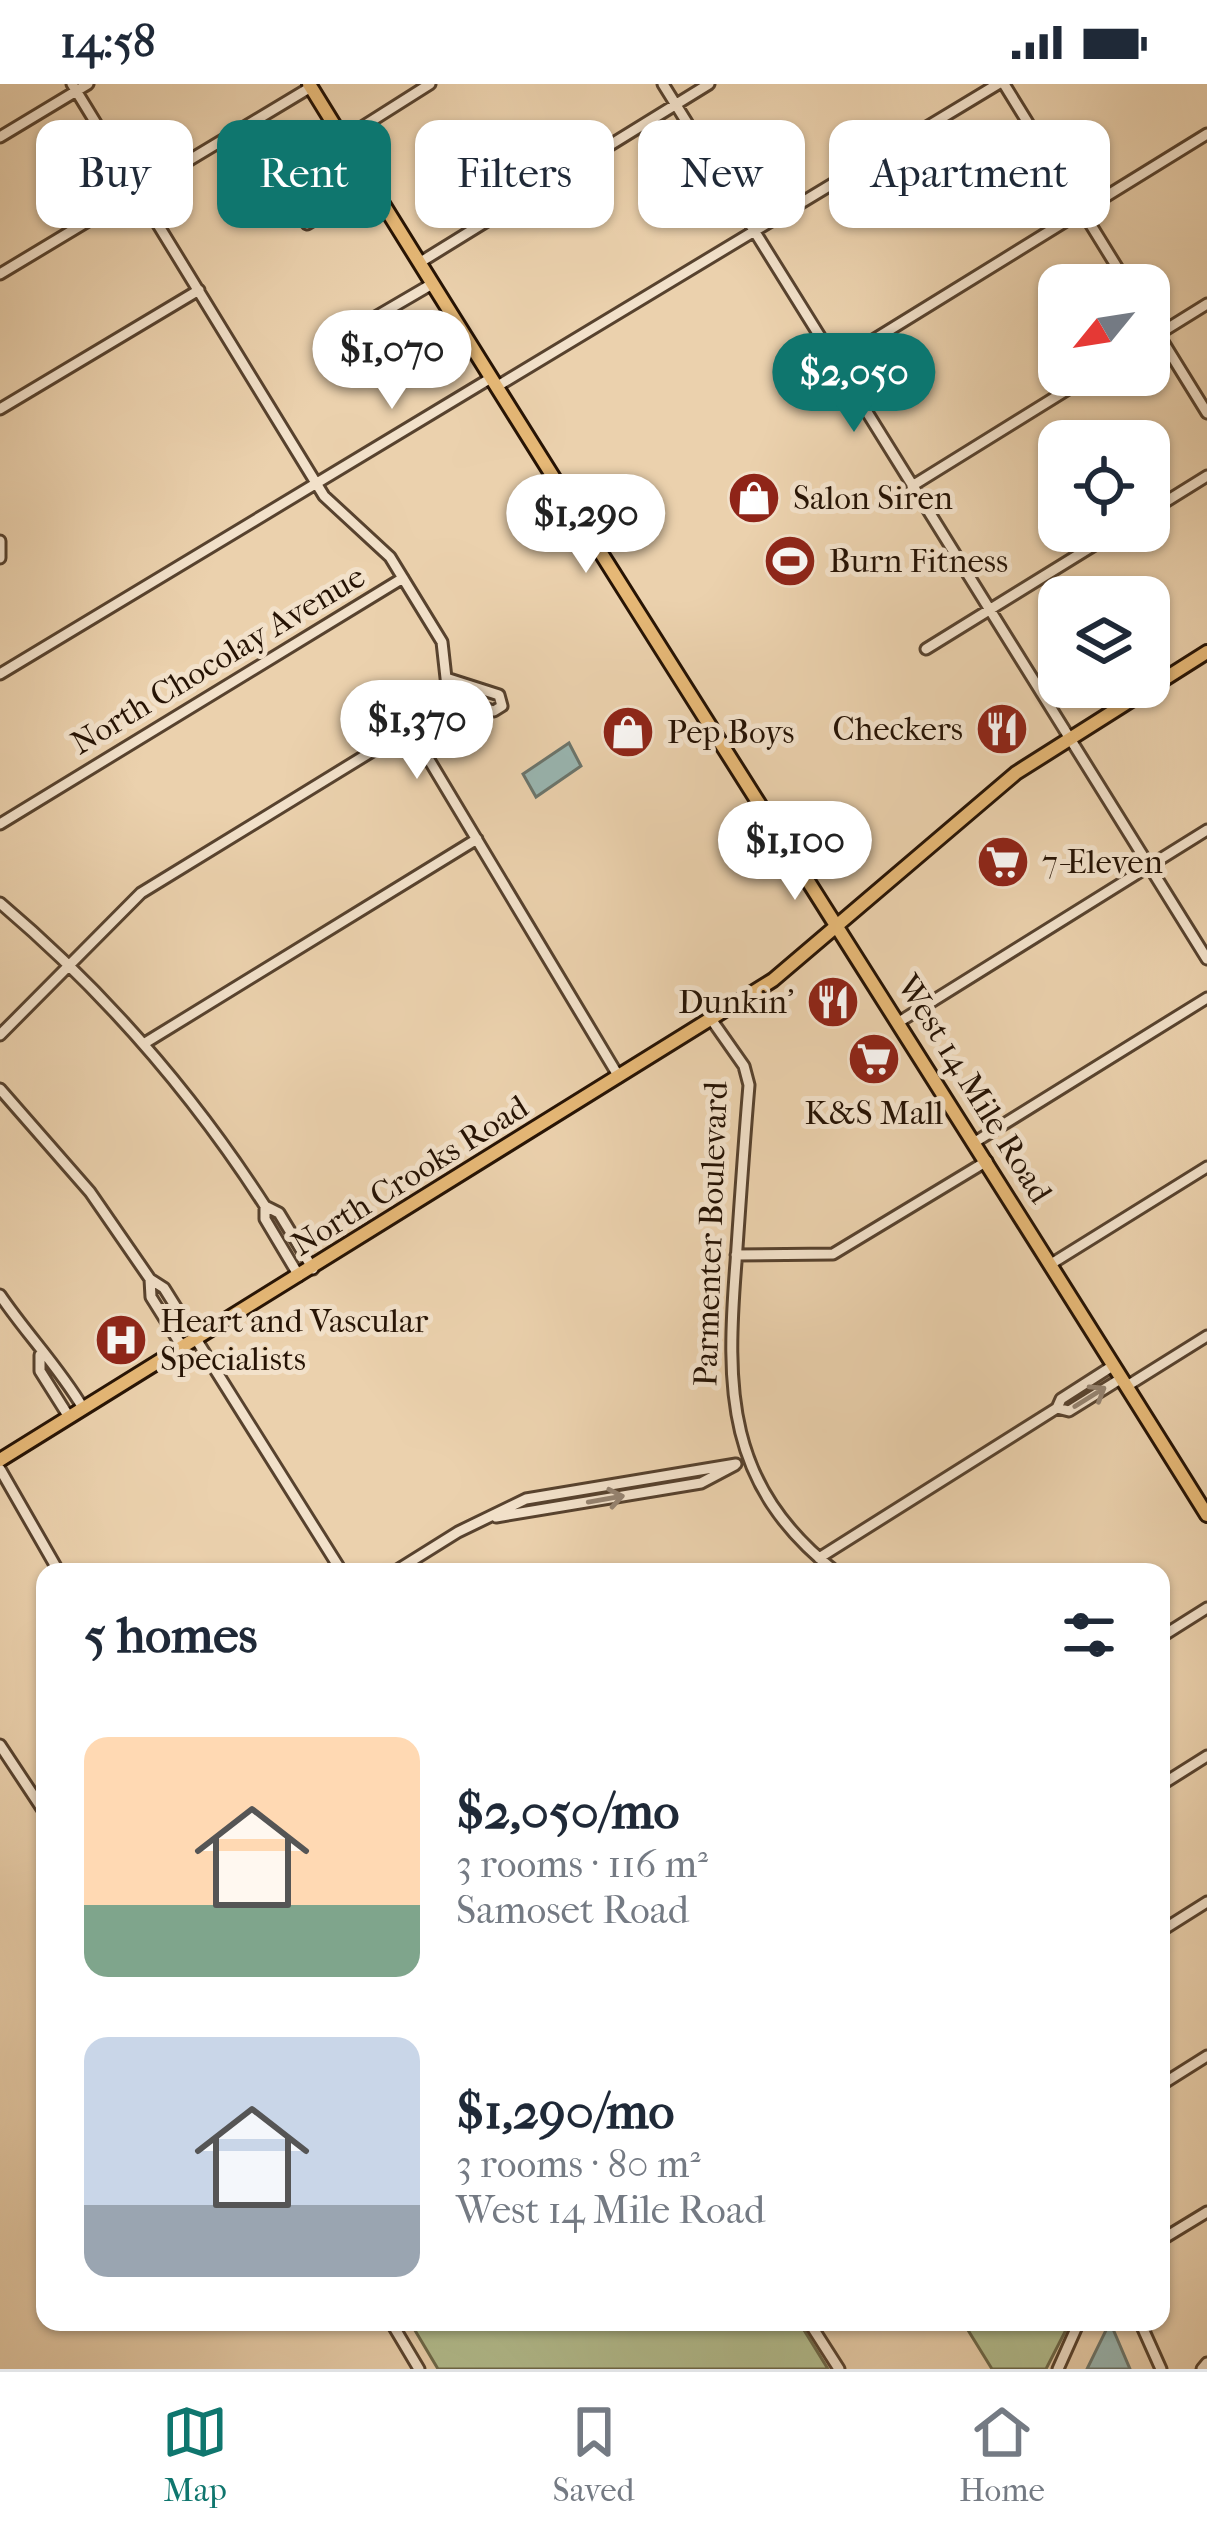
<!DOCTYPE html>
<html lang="en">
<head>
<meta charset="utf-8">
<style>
  :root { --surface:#fff; --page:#f2f2f3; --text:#1f2937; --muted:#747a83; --line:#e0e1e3; --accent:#0f766e }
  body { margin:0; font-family:"IM FELL French Canon",serif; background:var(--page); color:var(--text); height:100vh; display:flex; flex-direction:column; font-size:45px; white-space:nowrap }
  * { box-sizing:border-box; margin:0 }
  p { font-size:39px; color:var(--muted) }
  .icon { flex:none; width:66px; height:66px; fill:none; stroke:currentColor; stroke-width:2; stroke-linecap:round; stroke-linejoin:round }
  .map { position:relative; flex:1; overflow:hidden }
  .drawer { position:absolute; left:36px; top:1479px; width:1134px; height:768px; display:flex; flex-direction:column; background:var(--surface); border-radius:24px; box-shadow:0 3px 9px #0004 }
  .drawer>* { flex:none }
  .guide { position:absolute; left:36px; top:36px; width:1137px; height:108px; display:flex; gap:24px }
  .needle { width:78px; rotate:240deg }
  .buttons { position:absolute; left:1038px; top:180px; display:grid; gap:24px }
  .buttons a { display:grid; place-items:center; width:132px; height:132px; border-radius:24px; background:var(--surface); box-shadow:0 3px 9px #0004; font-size:60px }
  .price { position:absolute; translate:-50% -102px; padding:0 27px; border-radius:42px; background:#fff; color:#222; font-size:39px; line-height:78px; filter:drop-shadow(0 3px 6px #0008) }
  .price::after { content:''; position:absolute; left:50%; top:72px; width:36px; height:27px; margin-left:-18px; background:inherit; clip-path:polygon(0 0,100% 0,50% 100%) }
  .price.active { background:var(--accent); color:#fff }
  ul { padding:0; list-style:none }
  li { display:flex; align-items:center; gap:36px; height:300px; padding:0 48px }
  li span { display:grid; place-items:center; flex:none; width:336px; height:240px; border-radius:24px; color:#555 }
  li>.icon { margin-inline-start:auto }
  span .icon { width:144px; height:144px; fill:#fffc; stroke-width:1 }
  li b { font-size:51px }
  h2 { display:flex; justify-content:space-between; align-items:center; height:144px; padding:0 48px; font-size:51px }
  .pill { padding:0 42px; border-radius:24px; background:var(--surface); box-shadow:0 3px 9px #0004; font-size:42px; line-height:108px }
  .pill.active { background:var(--accent); color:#fff }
  .status { display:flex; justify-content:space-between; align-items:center; height:84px; padding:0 60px; background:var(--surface); direction:ltr }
  .status svg { height:33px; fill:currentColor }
  .tabs { display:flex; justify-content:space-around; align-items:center; height:168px; border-top:3px solid var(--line); background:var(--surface); font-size:33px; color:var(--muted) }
  .tabs a { display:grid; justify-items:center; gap:6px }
  .tabs .active { color:var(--accent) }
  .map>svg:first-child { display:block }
</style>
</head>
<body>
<div class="status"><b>14:58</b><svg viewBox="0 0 49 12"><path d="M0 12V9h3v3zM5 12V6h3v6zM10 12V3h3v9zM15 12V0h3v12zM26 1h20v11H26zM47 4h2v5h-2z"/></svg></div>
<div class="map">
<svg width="1207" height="2285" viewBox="0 0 1207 2285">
  <rect width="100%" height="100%" fill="#ebd1ad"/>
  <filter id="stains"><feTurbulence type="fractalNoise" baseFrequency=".00167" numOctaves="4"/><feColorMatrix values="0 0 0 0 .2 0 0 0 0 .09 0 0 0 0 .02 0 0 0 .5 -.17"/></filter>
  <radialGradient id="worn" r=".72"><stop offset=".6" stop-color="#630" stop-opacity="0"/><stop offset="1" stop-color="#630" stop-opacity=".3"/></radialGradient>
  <path fill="#b2bd8e" stroke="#6c6849" stroke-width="3" d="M410,2238H799L828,2285H438Z
    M963,2238H1070L1046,2285H992Z"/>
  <path fill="#99b6b1" stroke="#6b756c" stroke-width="3" d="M569,659L581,682L536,713L523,690Z
    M1110,2238L1130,2285H1087Z"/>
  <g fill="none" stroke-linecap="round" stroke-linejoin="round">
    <g stroke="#57422e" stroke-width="15">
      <path id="minor" d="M72,0L324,412L390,473L442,558L447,603L434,627L410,644L619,993
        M663,0L1207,875
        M1004,0L1128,201
        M0,53L88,0
        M343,55L430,0
        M307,140L371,101
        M419,179L709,0
        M0,190L311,3
        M1149,235L1207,329
        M367,238L432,200
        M1149,256L1207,220
        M836,279L1207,50
        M496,303L998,0
        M0,325L199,206
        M912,402L1091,291
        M1149,428L1207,392
        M0,457V474
        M926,565L1117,447
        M0,590L491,294
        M443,612L494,627L502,622L499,611L449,595
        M0,740L403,494
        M0,819C105,908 191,1007 265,1122L279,1129L313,1185
        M711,935L744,982L749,1001C744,1060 740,1119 736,1178C726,1305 725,1401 836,1488
        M899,938L1207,746
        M0,951L141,809L410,644
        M145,959L477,755
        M0,1005L90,1108L150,1195L164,1204L342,1488
        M975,1058L1207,914
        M265,1122V1135L299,1192
        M736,1171L833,1170L987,1077
        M1051,1180L1207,1083
        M150,1195L151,1213L183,1264
        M0,1211C28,1252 58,1282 83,1324
        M40,1271V1287L69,1333
        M1127,1302L1207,1252
        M1057,1324L1069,1327L1122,1294
        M0,1385L59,1488
        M496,1433L701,1399L735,1381
        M819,1474L1057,1324L1061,1315L1114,1281
        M394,1488L458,1448L526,1415L736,1380
        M1161,1553L1207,1524
        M0,1661L45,1729
        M1161,1701L1207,1672
        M1161,1847L1207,1818
        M1161,2001L1207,1972
        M1161,2156L1207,2128
        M391,2238L419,2285
        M809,2238L839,2285
        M1140,2238L1161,2285
        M1058,2285L1079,2238
        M1202,2285L1207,2279"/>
    </g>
    <g stroke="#261304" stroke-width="18">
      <path id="major" d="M309,0C604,480 909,953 1207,1431
        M0,1376L773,896L1016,689L1207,568"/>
    </g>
    <use href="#minor" stroke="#f2e1ca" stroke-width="9"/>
    <use href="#major" stroke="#e6b876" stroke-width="12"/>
  </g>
  <defs><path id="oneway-shaft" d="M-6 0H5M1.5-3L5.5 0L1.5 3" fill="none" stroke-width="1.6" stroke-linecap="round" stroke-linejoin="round" transform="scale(3)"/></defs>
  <g stroke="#968471">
    <use href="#oneway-shaft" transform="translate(1090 1313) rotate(-32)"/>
    <use href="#oneway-shaft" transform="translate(606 1415) rotate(-10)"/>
  </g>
  <defs>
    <g id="shop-disc" transform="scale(2.7)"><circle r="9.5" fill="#8f2418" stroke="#f2e1ca"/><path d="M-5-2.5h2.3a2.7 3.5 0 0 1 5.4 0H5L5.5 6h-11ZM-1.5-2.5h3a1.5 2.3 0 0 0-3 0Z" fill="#fff"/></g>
    <g id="stadium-disc" transform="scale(2.7)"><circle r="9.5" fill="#8f2418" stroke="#f2e1ca"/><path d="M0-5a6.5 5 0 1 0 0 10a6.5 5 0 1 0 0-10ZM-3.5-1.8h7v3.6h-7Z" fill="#fff"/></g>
    <g id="restaurant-disc" transform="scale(2.7)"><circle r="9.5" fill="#8f2418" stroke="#f2e1ca"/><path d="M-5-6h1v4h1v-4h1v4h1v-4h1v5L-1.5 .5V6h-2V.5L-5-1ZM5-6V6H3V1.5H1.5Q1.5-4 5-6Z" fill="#fff"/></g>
    <g id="supermarket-disc" transform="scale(2.7)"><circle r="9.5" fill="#8f2418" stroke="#f2e1ca"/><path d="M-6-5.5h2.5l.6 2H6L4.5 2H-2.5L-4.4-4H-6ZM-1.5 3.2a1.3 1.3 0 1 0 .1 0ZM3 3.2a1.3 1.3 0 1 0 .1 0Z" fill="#fff"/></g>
    <g id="hospital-disc" transform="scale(2.7)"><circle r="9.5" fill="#8f2418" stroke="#f2e1ca"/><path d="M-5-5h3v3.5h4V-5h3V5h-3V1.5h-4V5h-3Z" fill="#fff"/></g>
  </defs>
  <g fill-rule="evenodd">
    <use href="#shop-disc" x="754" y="414"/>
    <use href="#stadium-disc" x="790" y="477"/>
    <use href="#restaurant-disc" x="1002" y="645"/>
    <use href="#shop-disc" x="628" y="648"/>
    <use href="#supermarket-disc" x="1003" y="778"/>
    <use href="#restaurant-disc" x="833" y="918"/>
    <use href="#supermarket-disc" x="874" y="975"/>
    <use href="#hospital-disc" x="121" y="1256"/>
  </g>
  <g text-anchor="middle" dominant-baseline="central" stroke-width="10" stroke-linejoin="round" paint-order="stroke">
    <g font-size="33" fill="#261304" stroke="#f2e1ca" text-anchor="start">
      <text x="793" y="414">Salon Siren</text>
      <text x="829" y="477">Burn Fitness</text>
      <text x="963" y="645" text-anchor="end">Checkers</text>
      <text x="667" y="648">Pep Boys</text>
      <text x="1042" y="778">7-Eleven</text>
      <text x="794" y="918" text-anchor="end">Dunkin'</text>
      <text x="874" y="1029" text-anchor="middle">K&amp;S Mall</text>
      <text x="160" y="1237">Heart and Vascular<tspan x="160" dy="38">Specialists</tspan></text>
    </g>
    <g font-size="33" fill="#261304" stroke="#f2e1ca">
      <text transform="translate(218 576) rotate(-31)">North Chocolay Avenue</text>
      <text transform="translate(974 1005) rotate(58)">West 14 Mile Road</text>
      <text transform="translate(410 1092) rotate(-32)">North Crooks Road</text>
      <text transform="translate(711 1150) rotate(-88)">Parmenter Boulevard</text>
    </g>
  </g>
  <rect width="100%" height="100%" filter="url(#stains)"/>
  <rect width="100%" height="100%" fill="url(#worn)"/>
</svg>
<div class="buttons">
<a><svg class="needle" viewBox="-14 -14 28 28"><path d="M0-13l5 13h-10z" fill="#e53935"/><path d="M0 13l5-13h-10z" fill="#747a83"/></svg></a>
<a><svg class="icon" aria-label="locate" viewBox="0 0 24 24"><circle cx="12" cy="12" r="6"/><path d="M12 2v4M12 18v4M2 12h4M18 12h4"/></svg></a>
<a><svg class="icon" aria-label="layers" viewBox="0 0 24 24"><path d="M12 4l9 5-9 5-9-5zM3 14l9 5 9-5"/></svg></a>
</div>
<b class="price" style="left:392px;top:328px">$1,070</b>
<b class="price active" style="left:854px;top:351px">$2,050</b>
<b class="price" style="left:586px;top:492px">$1,290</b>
<b class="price" style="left:417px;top:698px">$1,370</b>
<b class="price" style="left:795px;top:819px">$1,100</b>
<div class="guide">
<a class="pill">Buy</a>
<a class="pill active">Rent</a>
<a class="pill">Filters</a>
<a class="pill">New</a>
<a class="pill">Apartment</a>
</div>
<section class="drawer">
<h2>5 homes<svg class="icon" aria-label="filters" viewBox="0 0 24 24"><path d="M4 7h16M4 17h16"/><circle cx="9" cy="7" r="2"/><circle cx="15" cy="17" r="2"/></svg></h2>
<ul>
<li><span style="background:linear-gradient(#ffd9b3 70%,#7fa58c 0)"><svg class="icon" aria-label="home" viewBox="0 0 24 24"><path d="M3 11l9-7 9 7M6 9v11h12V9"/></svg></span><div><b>$2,050/mo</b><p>3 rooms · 116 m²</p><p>Samoset Road</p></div></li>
<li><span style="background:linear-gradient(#c9d6e8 70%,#9aa5b1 0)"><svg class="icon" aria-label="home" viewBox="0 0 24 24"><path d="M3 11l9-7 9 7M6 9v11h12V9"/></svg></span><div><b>$1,290/mo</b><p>3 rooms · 80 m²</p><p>West 14 Mile Road</p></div></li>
</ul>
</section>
</div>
<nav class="tabs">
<a class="active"><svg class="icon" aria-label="map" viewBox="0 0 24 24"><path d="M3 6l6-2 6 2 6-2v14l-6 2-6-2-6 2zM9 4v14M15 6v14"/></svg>Map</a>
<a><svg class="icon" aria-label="saved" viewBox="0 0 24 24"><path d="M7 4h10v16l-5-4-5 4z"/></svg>Saved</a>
<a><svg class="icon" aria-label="home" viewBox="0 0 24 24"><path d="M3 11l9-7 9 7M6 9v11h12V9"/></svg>Home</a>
</nav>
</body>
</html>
